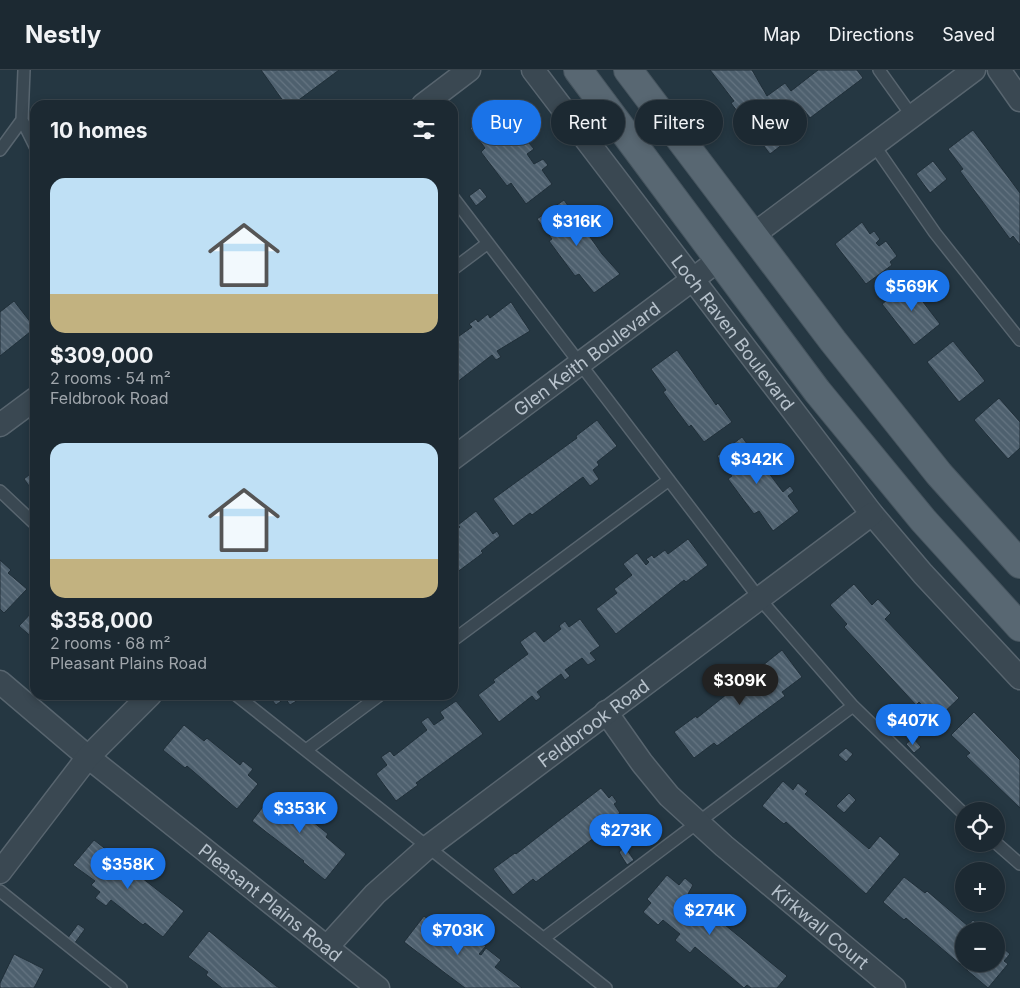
<!DOCTYPE html>
<html lang="en">
<head>
<meta charset="utf-8">
<style>
  :root { --surface:#1c2932; --page:#25313a; --text:#f1f3f6; --muted:#a0a6ac; --line:#3a454d; --accent:#1a73e8 }
  body { margin:0; font-family:Inter,sans-serif; background:var(--page); color:var(--text); height:100vh; display:flex; flex-direction:column; font-size:19px; white-space:nowrap }
  * { box-sizing:border-box; margin:0 }
  p { font-size:16px; color:var(--muted) }
  .icon { flex:none; width:28px; height:28px; fill:none; stroke:currentColor; stroke-width:2; stroke-linecap:round; stroke-linejoin:round }
  .map { position:relative; flex:1; overflow:hidden }
  .panel { position:absolute; left:30px; top:30px; width:428px; height:600px; display:flex; flex-direction:column; background:var(--surface); border-radius:15px; box-shadow:0 2px 8px #0003,0 0 0 1px var(--line) }
  .panel>* { flex:none }
  .guide { position:absolute; left:472px; top:30px; width:472px; height:45px; display:flex; gap:10px }
  .fabs { position:absolute; left:955px; top:732px; display:grid; gap:10px }
  .fabs a { display:grid; place-items:center; width:50px; height:50px; border-radius:50%; background:var(--surface); box-shadow:0 2px 8px #0003,0 0 0 1px var(--line); font-size:25px }
  .price { position:absolute; translate:-50% -42px; padding:0 11px; border-radius:18px; background:var(--accent); color:#fff; font-size:16px; line-height:32px; filter:drop-shadow(0 1px 2px #0008) }
  .price::after { content:''; position:absolute; left:50%; top:30px; width:15px; height:11px; margin-left:-8px; background:inherit; clip-path:polygon(0 0,100% 0,50% 100%) }
  .price.active { background:#222; color:#fff }
  ul { padding:0; list-style:none }
  li { display:grid; align-content:center; gap:10px; height:265px; padding:0 20px }
  li span { display:grid; place-items:center; height:155px; border-radius:15px; color:#555 }
  li>.icon { margin-inline-start:auto }
  span .icon { width:90px; height:90px; fill:#fffc; stroke-width:1 }
  li b { font-size:21px }
  h2 { display:flex; justify-content:space-between; align-items:center; height:60px; padding:0 20px; font-size:21px }
  .tag { padding:0 18px; border-radius:22px; background:var(--surface); box-shadow:0 2px 8px #0003,0 0 0 1px var(--line); font-size:18px; line-height:45px }
  .tag.active { background:var(--accent); color:#fff }
  header { display:flex; align-items:center; gap:30px; box-sizing:border-box; height:70px; padding:0 25px; background:var(--surface); border-bottom:1px solid var(--line) }
  header strong { font-size:24px }
  nav { display:flex; gap:28px; margin-inline-start:auto; font-size:18px }
  .map>svg:first-child { display:block }
</style>
</head>
<body>
<header>
<strong>Nestly</strong>
<nav><a>Map</a><a>Directions</a><a>Saved</a></nav>
</header>
<div class="map">
<svg width="1020" height="918" viewBox="0 0 1020 918">
  <defs>
    <pattern id="building-back-hatch" width="6" height="6" patternUnits="userSpaceOnUse" patternTransform="scale(1.25)"><rect width="6" height="6" fill="#4e606e"/><path d="M-1 5l2 2M0 0l6 6M5-1l2 2" fill="none" stroke="#657582"/></pattern>
  </defs>
  <rect width="100%" height="100%" fill="#253742"/>
  <path fill="url(#building-back-hatch)" stroke="#202f39" d="M261,0H339L292,35H286Z
    M710,0H752L767,26L785,13L791,21L818,0H857L863,8L810,48L804,40L787,52L796,64L770,84L731,33L734,31Z
    M496,39L507,54L514,49L518,55L510,61L518,72L524,67L534,79L527,84L534,94L543,89L548,95L542,100L552,114L526,134L511,113L507,116L481,82L485,78L470,58Z
    M973,60L1020,123V175L1013,166L1010,169L960,101L963,99L948,79Z
    M933,91L947,109L930,123L916,104Z
    M480,118L487,127L476,136L469,126Z
    M564,130L602,184L620,204L594,223L579,204L575,206L549,171L552,169L537,149Z
    M862,152L870,164L874,161L880,169L876,173L879,176L886,171L897,186L890,192L892,195L866,214L835,174Z
    M918,212L930,227L923,232L940,254L914,275L882,234L908,214L911,217Z
    M14,231L35,258L0,286V242Z
    M511,232L530,261L497,281L501,287L496,290L492,285L452,316V271L472,257L469,254L476,249L478,252L488,244L490,248Z
    M953,271L985,311L959,332L927,292Z
    M677,280L716,335L718,333L732,352L704,372L691,355L689,357L663,322L666,320L651,299Z
    M999,328L1020,352V378L1008,389L974,350Z
    M597,350L617,376L597,392L599,395L593,400L599,409L590,416L583,407L532,445L530,443L513,456L493,429L577,368L576,366Z
    M742,367L783,422L790,416L794,421L788,426L799,441L773,461L759,441L754,444L728,409L732,406L717,386Z
    M35,400V424L24,409Z
    M476,441L493,464L497,461L500,466L481,481L483,483L452,506V462L460,457L458,455Z
    M688,469L708,495L686,512L684,510L616,564L596,539L617,523L614,519L632,505L623,494L637,483L646,495L649,492L646,489L652,485L654,488L665,480L668,484Z
    M0,490L11,500L8,503L27,519L4,543L0,539Z
    M854,514L872,535L878,529L891,543L885,549L959,628L936,650L919,632L916,635L844,557L847,554L830,535Z
    M35,539V570L19,556Z
    M580,549L600,576L590,583L596,590L588,595L582,588L565,600L570,606L565,610L561,604L537,622L541,627L536,631L532,626L499,652L478,625L495,612L493,610L528,584L520,572L535,561L544,572L561,559L559,556L565,551L569,557Z
    M782,580L802,607L782,622L785,626L717,676L714,673L694,688L674,662L696,646L697,648Z
    M268,625H306L290,635L285,628L276,635Z
    M456,631L483,664L416,713L418,715L396,731L376,704L387,695L381,687L390,681L394,686L427,660L421,652L428,647L434,655L444,648L440,642Z
    M974,642L1020,690V738L966,686L970,683L951,665Z
    M184,655L204,671L207,668L240,695L243,691L253,699L248,705L258,714L237,739L187,696L185,698L163,680Z
    M913,668L921,677L914,683L906,674Z
    M846,678L853,684L846,692L838,685Z
    M783,711L793,720L798,713L808,721L805,724L869,779L880,766L900,784L866,824L786,752L784,754L762,736Z
    M601,718L609,728L612,725L617,732L614,734L620,743L601,758L603,761L536,812L533,809L513,825L493,799L515,783L516,784Z
    M849,723L856,730L844,743L836,736Z
    M272,725L283,733L287,727L299,736L302,732L317,744L312,751L328,764L326,767L346,784L325,810L303,792L304,791L252,751Z
    M94,770L184,841L163,867L145,853L143,855L111,830L106,836L95,828L100,822L91,815L95,811L73,795Z
    M625,777L634,790L627,795L619,782Z
    M667,805L679,815L685,808L693,815L688,824L695,830L701,824L708,829L702,836L787,906L777,918H751L747,915L744,918L695,877L690,883L675,870L680,864L663,850L658,855L643,842L651,833L647,829Z
    M904,807L925,823L927,821L968,856L973,850L979,855L975,861H964V894H996V872L1010,884L1004,891L1008,894L988,918L906,848L904,850L883,832Z
    M424,846L435,855L439,849L456,865L461,859L486,876L479,884L481,885L486,878L501,890L495,897L522,918H465L404,872Z
    M78,854L85,859L74,874L67,869Z
    M209,861L276,916L280,918H222L206,905L208,902L188,887Z
    M14,884L44,899L34,918H0V913Z"/>
  <g fill="none" stroke-linecap="round" stroke-linejoin="round">
    <g stroke="#58656f" stroke-width="14">
      <path id="service" d="M24,0L22,50L35,76
        M879,0L912,46
        M874,75L935,163L1020,270
        M0,80L22,50
        M452,126L759,528L853,636
        M452,200L488,173
        M0,421L35,454
        M452,571L669,410
        M236,625L606,918
        M306,680L380,625
        M996,773L1020,794
        M0,821L121,918
        M544,868L853,636L964,744"/>
    </g>
    <g stroke="#58656f" stroke-width="25">
      <g id="minor">
        <path id="s1" d="M533,0L872,444L923,504L1020,608"/>
        <path d="M999,0L1020,30"/>
        <path d="M423,35L469,0"/>
        <path d="M753,165L974,0"/>
        <path d="M0,355L35,329"/>
        <path id="s2" d="M452,389L720,189"/>
        <path id="s3" d="M0,612L88,687L378,918"/>
        <path id="s4" d="M606,642L642,693L669,726L724,776L894,918"/>
        <path d="M0,802L88,687L150,625"/>
        <path id="s5" d="M327,877L375,824L429,776L872,444"/>
      </g>
    </g>
    <g stroke="#46545e" stroke-width="30">
      <path id="primary" d="M578,0L817,321L923,450L1020,557
        M628,0L833,271L939,404L1020,494"/>
    </g>
    <use href="#service" stroke="#3a4852" stroke-width="11"/>
    <use href="#minor" stroke="#3a4852" stroke-width="22"/>
    <use href="#primary" stroke="#586772" stroke-width="28"/>
  </g>
  <g text-anchor="middle" dominant-baseline="central" stroke-width="4" stroke-linejoin="round" paint-order="stroke">
    <g font-size="18" fill="#b7c2cc" stroke="#1e2d37">
      <text stroke="none"><textPath href="#s1" startOffset="330">Loch Raven Boulevard</textPath></text>
      <text stroke="none"><textPath href="#s2" startOffset="168">Glen Keith Boulevard</textPath></text>
      <text stroke="none"><textPath href="#s5" startOffset="349">Feldbrook Road</textPath></text>
      <text stroke="none"><textPath href="#s3" startOffset="349">Pleasant Plains Road</textPath></text>
      <text stroke="none"><textPath href="#s4" startOffset="305">Kirkwall Court</textPath></text>
    </g>
  </g>
</svg>
<div class="fabs">
<a><svg class="icon" aria-label="locate" viewBox="0 0 24 24"><circle cx="12" cy="12" r="6"/><path d="M12 2v4M12 18v4M2 12h4M18 12h4"/></svg></a>
<a>+</a>
<a>−</a>
</div>
<b class="price" style="left:577px;top:177px">$316K</b>
<b class="price" style="left:912px;top:242px">$569K</b>
<b class="price" style="left:757px;top:415px">$342K</b>
<b class="price active" style="left:740px;top:636px">$309K</b>
<b class="price" style="left:913px;top:676px">$407K</b>
<b class="price" style="left:300px;top:764px">$353K</b>
<b class="price" style="left:626px;top:786px">$273K</b>
<b class="price" style="left:128px;top:820px">$358K</b>
<b class="price" style="left:710px;top:866px">$274K</b>
<b class="price" style="left:458px;top:886px">$703K</b>
<div class="guide">
<a class="tag active">Buy</a>
<a class="tag">Rent</a>
<a class="tag">Filters</a>
<a class="tag">New</a>
</div>
<section class="panel">
<h2>10 homes<svg class="icon" aria-label="filters" viewBox="0 0 24 24"><path d="M4 7h16M4 17h16"/><circle cx="9" cy="7" r="2"/><circle cx="15" cy="17" r="2"/></svg></h2>
<ul>
<li><span style="background:linear-gradient(#bfe0f5 75%,#c2b280 0)"><svg class="icon" aria-label="home" viewBox="0 0 24 24"><path d="M3 11l9-7 9 7M6 9v11h12V9"/></svg></span><div><b>$309,000</b><p>2 rooms · 54 m²</p><p>Feldbrook Road</p></div></li>
<li><span style="background:linear-gradient(#bfe0f5 75%,#c2b280 0)"><svg class="icon" aria-label="home" viewBox="0 0 24 24"><path d="M3 11l9-7 9 7M6 9v11h12V9"/></svg></span><div><b>$358,000</b><p>2 rooms · 68 m²</p><p>Pleasant Plains Road</p></div></li>
</ul>
</section>
</div>
</body>
</html>
